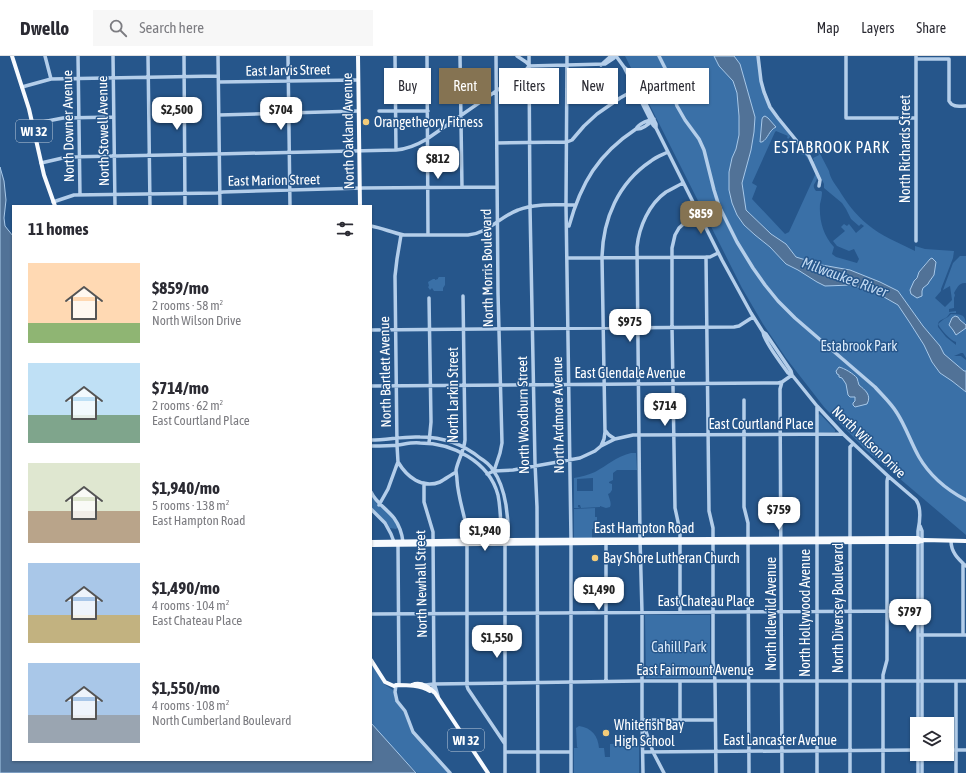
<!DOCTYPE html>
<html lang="en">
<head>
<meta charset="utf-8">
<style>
  :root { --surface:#fff; --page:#f7f7f7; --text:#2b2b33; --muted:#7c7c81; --line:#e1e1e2; --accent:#857352 }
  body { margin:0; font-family:"Asap Condensed",sans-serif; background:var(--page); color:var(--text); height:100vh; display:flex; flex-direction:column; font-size:15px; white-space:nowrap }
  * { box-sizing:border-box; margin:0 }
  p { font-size:13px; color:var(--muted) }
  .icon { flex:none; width:22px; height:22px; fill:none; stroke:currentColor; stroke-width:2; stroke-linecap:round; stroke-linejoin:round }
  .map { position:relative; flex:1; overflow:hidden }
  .sheet { position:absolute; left:12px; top:149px; width:360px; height:556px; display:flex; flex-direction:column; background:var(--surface); border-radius:0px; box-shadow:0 1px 3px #0004 }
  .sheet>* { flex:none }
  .top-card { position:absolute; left:384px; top:12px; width:380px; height:36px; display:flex; gap:8px }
  .buttons { position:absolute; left:910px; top:661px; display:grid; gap:8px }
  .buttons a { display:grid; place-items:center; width:44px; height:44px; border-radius:0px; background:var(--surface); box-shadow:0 1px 3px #0004; font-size:20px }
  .price { position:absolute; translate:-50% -34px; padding:0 9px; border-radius:8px; background:#fff; color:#222; font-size:13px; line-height:26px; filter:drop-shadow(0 1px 2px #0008) }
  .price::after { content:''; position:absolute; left:50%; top:24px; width:12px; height:9px; margin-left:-6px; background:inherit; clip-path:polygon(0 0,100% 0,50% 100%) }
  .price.current { background:var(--accent); color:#fff }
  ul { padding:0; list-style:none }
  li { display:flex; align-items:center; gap:12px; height:100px; padding:0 16px }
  li span { display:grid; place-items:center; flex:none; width:112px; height:80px; border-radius:0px; color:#555 }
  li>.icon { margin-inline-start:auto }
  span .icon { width:48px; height:48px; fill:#fffc; stroke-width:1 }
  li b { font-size:17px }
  h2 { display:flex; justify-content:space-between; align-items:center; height:48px; padding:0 16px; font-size:17px }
  .chip { padding:0 14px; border-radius:0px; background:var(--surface); box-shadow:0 1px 3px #0004; font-size:14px; line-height:36px }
  .chip.current { background:var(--accent); color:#fff }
  header { display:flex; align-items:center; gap:24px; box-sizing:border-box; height:56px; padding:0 20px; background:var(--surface); border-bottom:1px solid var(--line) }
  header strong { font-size:19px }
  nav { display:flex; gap:22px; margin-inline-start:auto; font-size:14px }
  .search { width:280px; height:36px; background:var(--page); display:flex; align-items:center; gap:10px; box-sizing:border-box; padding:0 14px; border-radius:0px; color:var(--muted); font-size:15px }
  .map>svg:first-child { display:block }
</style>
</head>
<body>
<header>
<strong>Dwello</strong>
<div class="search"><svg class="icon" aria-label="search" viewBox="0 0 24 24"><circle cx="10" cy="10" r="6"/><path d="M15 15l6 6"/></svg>Search here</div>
<nav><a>Map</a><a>Layers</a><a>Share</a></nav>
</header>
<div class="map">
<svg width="966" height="717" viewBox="0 0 966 717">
  <rect width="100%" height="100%" fill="#26568b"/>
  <path fill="#3a70a7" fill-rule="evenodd" d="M625,0H714L719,10L733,25L737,37L739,60V79L736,93L732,102L729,116V134L737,159L744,169L755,179L770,191L786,208L798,214L841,230L852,229L877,237L898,249L910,267L924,289L932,306L940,317L952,325L966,336V479L866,394L824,351L786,302L763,268L742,232Z
    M734,0H757L763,39L789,77L790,81L788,83L787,81L788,80L776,75L775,76L752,127L757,130L752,143L785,178L789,176L815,119V117L808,103L804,98L803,99L801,98L802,97H805C809,103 815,113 817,120C818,127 810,128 816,135H821L822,136C822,140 821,144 820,148C819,164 823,179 834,191L832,198L836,201L857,207L859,203L854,193L849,195L837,190L833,185L845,175L841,171L844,168L847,170L849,168L856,177L864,170L861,168L859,170L851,163L846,153L842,147L824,132V128L813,105H814L813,102L819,99L816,92L814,90L815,88L829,115C830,122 835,128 839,134C846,146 856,159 867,168C881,180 899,187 915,195V190L925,193L954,195L953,202L941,233V235L935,242L945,251L952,244L950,230L943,234L953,207L960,200H966V227C959,226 957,232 954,237L955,239L954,242V252L949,253V256L956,255V257H950C949,258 948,260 947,261C942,264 937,264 938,271L946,281L956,289V286C950,284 941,274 938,268L944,263L948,261L951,258C961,259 965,257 966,269L960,264L958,261L952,262L949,269L953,274L956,279L966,272V302L963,297H961L954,300H961L966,304V315L964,316L944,298L940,290L923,270L898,235L880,226L850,214L822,209L796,201L786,188L771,178L746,154L742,127L751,94L754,76L755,61L740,8ZM763,61H766L775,71L771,73L764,85L760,81ZM932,202L936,206C935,210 935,216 934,219C930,225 924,229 922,235L914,225C920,218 923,207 932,202Z
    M439,221H445V229L443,232V235H434L432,232L430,234L428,231L429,230L428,226L433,223H435V224L438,223V222Z
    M819,358L821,359L835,374V376L820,377L818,376V359Z
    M631,397H636L637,414H617L613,417V424L609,426V427L612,428V434L610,437L608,438C609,442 612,447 610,451L606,452L600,450V451L581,452L580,449H578V451L580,452H574V422C581,421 588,419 595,416C608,409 615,401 631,397ZM593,422V435H577V423Z
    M371,439L377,448L391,460L398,471L396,473L390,472L387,467L371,451Z
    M595,452V461H597V473H592V482H574V453Z
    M645,559H710V607L712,622H646Z
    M371,607L384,628L393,634L395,644L404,657L412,678L448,717H417L371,668Z
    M579,670C592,672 598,680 599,692H604L605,701H610V688L633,687L639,689V717H574V692H578L577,691L576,672Z"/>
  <path fill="#517297" stroke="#a8c9ea" d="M714,0H734L740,8L755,61L754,76L751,94L742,127L746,154L771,178L786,188L796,201L822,209L850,214L880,226L898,235L923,270L940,290L944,298L964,315H966V336L952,325L940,317L932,306L924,289L910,267L898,249L877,237L852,229L825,230L817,226L798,214L786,208L770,191L755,179L744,169L737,159L732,147L729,134V116L732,102L736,93L739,79V60L737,37L733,25L719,10Z
    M765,60L768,62L776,71C769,74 768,83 762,86H760L762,63L763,61Z
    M0,111L4,125L6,144L4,162L5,170L13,180V704H371V667L416,717H0Z
    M932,202L936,206L934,219L929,226L928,228L923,232L922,235V240L917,242L911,238L910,234L914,225L917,222L919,216L930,203Z
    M955,260L958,261L960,264L966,269V272L956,279L953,274L949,269L952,262Z
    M839,311C844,312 854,318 857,322C858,324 858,327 859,329C865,334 872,339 867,348L855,351L853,349V347L855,345V341H850L848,339L846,328L842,322L839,321V319L837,318L836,315Z"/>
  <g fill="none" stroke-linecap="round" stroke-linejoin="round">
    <path stroke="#b4ceea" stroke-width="3.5" d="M45,0L51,23
      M78,0L80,139
      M113,0L115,150
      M148,0L150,150
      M184,0L185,150
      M218,0L220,150
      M288,0L290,150
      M395,0L396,94
      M427,0L428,179
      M460,0L462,131
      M517,0L526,6L529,9
      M529,0L530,151L535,407L537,451L538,717
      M567,0L566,149L571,484V717
      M616,0L624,11L653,69L656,72
      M659,0L666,14L677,50L685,64L699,83L704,94L714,134L719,150L737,186L753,212L765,229L778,245L795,262L875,331C882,339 891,347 897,357C906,371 911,387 919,401C930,420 947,434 966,444
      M758,0L761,25L764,36L770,51L778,62L809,100L820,124L819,130
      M846,0V62H916
      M916,3H949V45C953,52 959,50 966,50
      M601,9L611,0
      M624,11L630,16L656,68V72L722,204L751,257L763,276C764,286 782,308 788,317L792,319L817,350L843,378L888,420L916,444C922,452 920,465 918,475C918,479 918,484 918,488V668
      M219,26L358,24
      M22,31L51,23L218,20
      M379,55H428
      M219,59L358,55
      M654,63C649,68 642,74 636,73C639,67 647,65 654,63Z
      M32,68L63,62L114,61
      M497,87L567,86L572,84L584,70L597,58L620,42L638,32
      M41,107L67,101L216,98L396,94C408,93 417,89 427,83L525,15L529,10L605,8L614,2V0
      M53,146L74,139L217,137L223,136L363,132L497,131
      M371,170C382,172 393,177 404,179H468C489,177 499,161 518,154C535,147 556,149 575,149
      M569,170C581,127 598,98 636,73
      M916,185V0
      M706,201L709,455L713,472V605L715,625L716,717
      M567,202L706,201H710L718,197
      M463,240L465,384C464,395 458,404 456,414C456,417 457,420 457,424C458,441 464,457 467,474V630L468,633L505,688
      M429,242L431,366L429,387
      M371,274L734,271L739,270L753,261
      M763,276L766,278L791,315L792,319
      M782,326L780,333L782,717
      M371,330L778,327L782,326L792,319
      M744,344V451L748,467V483L749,717
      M605,374L609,379L615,383
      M371,384C387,384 404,380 420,381C442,381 463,388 480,402C485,405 490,409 493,414C501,425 504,437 506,449C507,459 511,480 505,488V717
      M371,390C380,390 389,390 398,389C405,388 413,386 420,387C452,387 489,405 498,439C501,454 501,469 501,484L503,486
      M601,390L604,383L605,376L602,201C603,163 618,127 651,105C656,101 662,99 668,96
      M398,406C407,421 422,433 440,426C445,423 451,419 456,416
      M494,415L513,414L580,402L595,395L601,390L615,383L633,379L843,378
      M487,418L494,415L500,397L502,387L498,237L496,0
      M424,427V446L433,476L434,628L433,629V636
      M371,436C376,447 387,453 394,462C399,469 402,477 403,486H402
      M379,449L388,433L396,411L398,406L397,389L395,220L397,203L401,179
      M371,453L385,467L391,478L394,486
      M920,470L922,475V668
      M606,485V625
      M951,485C951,496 958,503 966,510
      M398,489L399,629
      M680,556V475L675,452L672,271V192L675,179L679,172L689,163L699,158
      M371,558L922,555
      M919,579H966
      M963,579V507
      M956,625V717
      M680,626V664
      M434,628L435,630L438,640
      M396,629L395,636L397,645L405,655L413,676L450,717
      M425,629L434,628L639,625H966
      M947,694H966
      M505,696H571
      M643,696L917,694
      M918,698V717
      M922,698V717
      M643,717L642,664H715
      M664,717L653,696L642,664V556L640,482L637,191C639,171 649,148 666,136C672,133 677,130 683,127
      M817,717V350
      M850,717V391L853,388
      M883,717V619L887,604V425L888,420"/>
    <path stroke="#f7fafe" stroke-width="4" d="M12,0L29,53L44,119L55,150
      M358,0L360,150
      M371,486L501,484L907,482H918L922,485
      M371,489L606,487L887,486H918L924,484L966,485
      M371,604L385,626L394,630L396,629C408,629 420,629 430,635
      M412,629C421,625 429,631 435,637L488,717"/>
  </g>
  <g fill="#f3cb79" stroke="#26568b" stroke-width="1.5">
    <circle cx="366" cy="66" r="4"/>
    <circle cx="595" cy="502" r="4"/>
    <circle cx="606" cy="677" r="4"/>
  </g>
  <g text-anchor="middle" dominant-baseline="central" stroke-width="3" stroke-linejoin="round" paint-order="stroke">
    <g fill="#26568b" stroke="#beccdc" stroke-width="1">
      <rect x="16" y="64" width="36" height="22" rx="3"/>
      <rect x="448" y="673" width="36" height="22" rx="3"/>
    </g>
    <g font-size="13" font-weight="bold" fill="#fff">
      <text x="34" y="75">WI 32</text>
      <text x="466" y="684">WI 32</text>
    </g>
    <g font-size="14" fill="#fff" stroke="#26568b">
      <text transform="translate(288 14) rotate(-1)">East Jarvis Street</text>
      <text transform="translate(68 70) rotate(-91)">North Downer Avenue</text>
      <text transform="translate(103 75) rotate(-91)">North Stowell Avenue</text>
      <text transform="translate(348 75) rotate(-91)">North Oakland Avenue</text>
      <text transform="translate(905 93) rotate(-90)">North Richards Street</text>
      <text transform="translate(274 124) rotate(-1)">East Marion Street</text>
      <text transform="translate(487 212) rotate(-91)">North Morris Boulevard</text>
      <text transform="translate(385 316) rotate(-91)">North Bartlett Avenue</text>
      <text x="630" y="317">East Glendale Avenue</text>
      <text transform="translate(453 339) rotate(-90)">North Larkin Street</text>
      <text transform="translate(523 359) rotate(-91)">North Woodburn Street</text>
      <text transform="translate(558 359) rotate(-91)">North Ardmore Avenue</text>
      <text x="761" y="368">East Courtland Place</text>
      <text transform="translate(869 386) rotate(44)">North Wilson Drive</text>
      <text x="644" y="472">East Hampton Road</text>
      <text transform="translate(421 528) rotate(-91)">North Newhall Street</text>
      <text x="706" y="545">East Chateau Place</text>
      <text transform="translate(838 552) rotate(-90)">North Diversey Boulevard</text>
      <text transform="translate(805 557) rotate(-90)">North Hollywood Avenue</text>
      <text transform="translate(771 558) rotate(-90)">North Idlewild Avenue</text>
      <text x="695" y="614">East Fairmount Avenue</text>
      <text x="780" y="684">East Lancaster Avenue</text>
    </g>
    <g font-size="14" fill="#fff" stroke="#26568b" text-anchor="start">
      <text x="374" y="66">Orangetheory Fitness</text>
      <text x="603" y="502">Bay Shore Lutheran Church</text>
      <text x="614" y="669">Whitefish Bay<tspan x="614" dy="16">High School</tspan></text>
    </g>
    <g font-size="14" fill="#d8e8f8" stroke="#26568b">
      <text x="859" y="290">Estabrook Park</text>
      <text x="679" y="591">Cahill Park</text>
    </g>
    <g font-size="15" font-style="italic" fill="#c0d8f1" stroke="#26568b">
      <text transform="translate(845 221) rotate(20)">Milwaukee River</text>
    </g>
    <g font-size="16" letter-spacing="1" fill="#fff" stroke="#26568b">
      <text x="832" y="91">ESTABROOK PARK</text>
    </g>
  </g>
</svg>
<div class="buttons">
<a><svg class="icon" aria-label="layers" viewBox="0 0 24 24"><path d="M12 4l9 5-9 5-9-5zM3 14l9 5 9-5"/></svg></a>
</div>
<b class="price" style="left:177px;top:75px">$2,500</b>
<b class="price" style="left:281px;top:75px">$704</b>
<b class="price" style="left:438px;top:124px">$812</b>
<b class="price current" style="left:701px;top:179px">$859</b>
<b class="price" style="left:630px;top:287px">$975</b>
<b class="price" style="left:665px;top:371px">$714</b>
<b class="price" style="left:779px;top:475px">$759</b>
<b class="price" style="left:485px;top:496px">$1,940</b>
<b class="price" style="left:599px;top:555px">$1,490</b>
<b class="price" style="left:910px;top:577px">$797</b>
<b class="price" style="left:497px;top:603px">$1,550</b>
<div class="top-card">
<a class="chip">Buy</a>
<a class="chip current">Rent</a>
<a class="chip">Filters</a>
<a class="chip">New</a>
<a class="chip">Apartment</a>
</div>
<section class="sheet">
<h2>11 homes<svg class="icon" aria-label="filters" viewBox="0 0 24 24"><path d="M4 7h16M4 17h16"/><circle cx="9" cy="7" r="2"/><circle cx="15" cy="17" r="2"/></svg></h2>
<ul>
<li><span style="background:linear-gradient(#ffd9b3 75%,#8fb573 0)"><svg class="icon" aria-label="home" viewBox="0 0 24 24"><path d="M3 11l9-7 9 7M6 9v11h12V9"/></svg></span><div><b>$859/mo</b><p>2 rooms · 58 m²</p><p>North Wilson Drive</p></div></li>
<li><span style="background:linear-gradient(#bfe0f5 65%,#7fa58c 0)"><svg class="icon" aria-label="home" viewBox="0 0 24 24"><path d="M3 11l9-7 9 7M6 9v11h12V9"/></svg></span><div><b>$714/mo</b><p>2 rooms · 62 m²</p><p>East Courtland Place</p></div></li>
<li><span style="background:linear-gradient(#dfe7d0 60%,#b9a48a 0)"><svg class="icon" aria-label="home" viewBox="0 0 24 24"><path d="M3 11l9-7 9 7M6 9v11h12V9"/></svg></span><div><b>$1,940/mo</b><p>5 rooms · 138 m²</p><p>East Hampton Road</p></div></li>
<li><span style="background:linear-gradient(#a9c7e8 65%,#c2b280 0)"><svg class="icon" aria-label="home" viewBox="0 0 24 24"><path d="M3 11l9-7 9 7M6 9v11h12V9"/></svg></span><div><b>$1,490/mo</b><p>4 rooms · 104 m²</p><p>East Chateau Place</p></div></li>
<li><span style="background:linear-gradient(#a9c7e8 65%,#9aa5b1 0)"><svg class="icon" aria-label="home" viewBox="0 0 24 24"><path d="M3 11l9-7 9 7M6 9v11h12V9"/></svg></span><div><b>$1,550/mo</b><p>4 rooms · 108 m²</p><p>North Cumberland Boulevard</p></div></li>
</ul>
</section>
</div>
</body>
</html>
